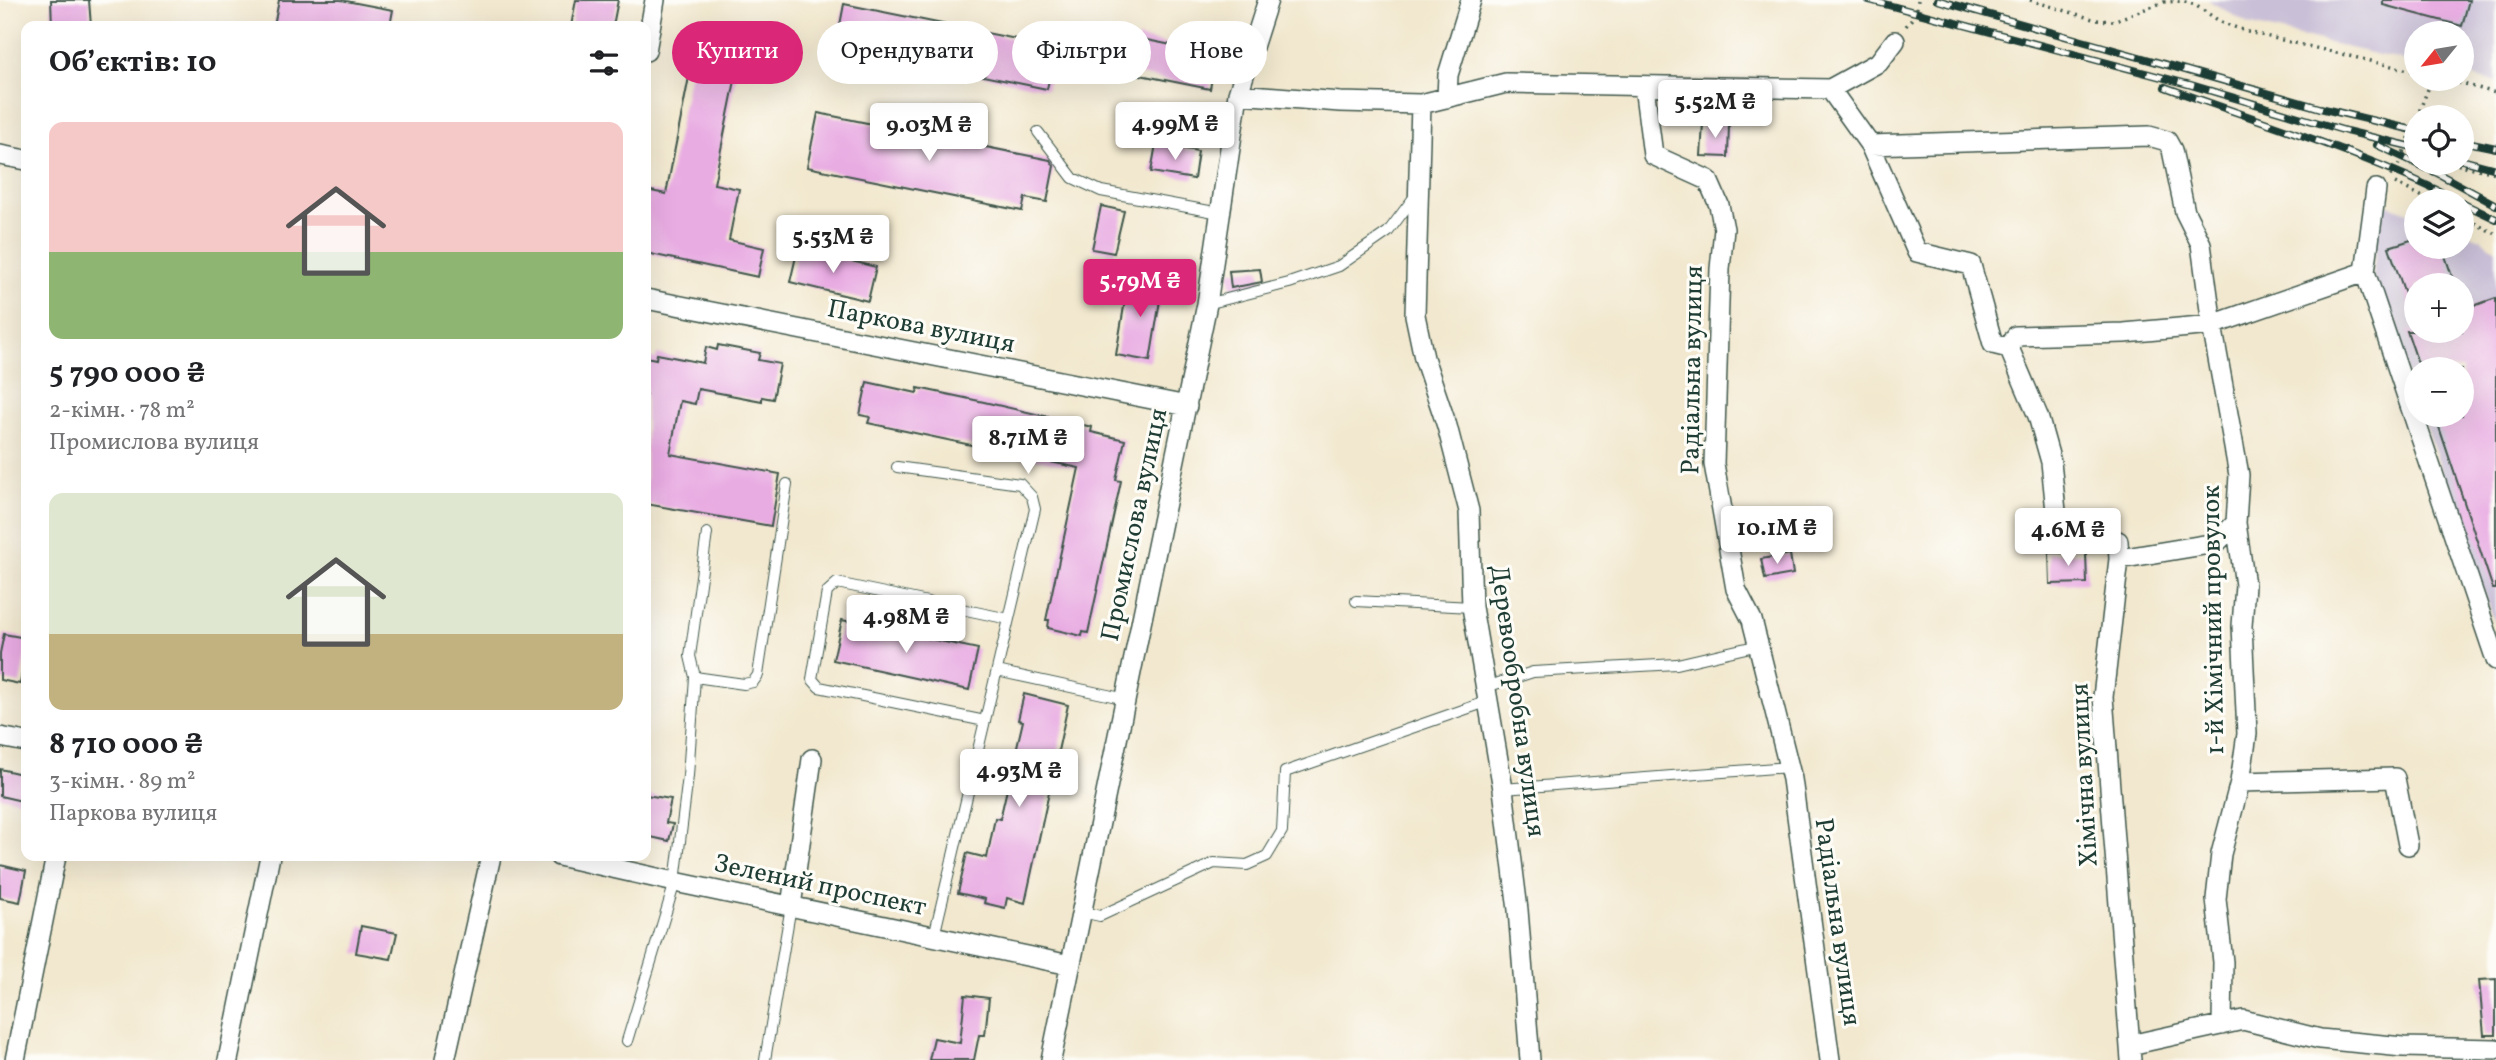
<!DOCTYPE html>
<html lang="uk">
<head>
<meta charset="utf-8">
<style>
  :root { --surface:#fff; --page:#f2f2f2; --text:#202124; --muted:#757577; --accent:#db2777 }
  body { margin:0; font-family:Vollkorn,serif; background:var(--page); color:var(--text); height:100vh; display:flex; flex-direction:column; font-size:26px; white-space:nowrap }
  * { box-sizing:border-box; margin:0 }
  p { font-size:23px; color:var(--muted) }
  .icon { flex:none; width:38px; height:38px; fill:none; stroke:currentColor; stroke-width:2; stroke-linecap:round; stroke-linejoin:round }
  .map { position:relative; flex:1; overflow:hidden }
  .sheet { position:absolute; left:21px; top:21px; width:630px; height:840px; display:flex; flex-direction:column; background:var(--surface); border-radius:14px; box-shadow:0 7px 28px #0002 }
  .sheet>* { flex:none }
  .banner { position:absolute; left:672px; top:21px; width:665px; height:63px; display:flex; gap:14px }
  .needle { width:46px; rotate:240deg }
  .tools { position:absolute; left:2404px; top:21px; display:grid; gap:14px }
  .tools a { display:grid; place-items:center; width:70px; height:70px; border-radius:50%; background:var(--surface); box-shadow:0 7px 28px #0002; font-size:35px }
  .price { position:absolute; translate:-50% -60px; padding:0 16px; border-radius:7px; background:#fff; color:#222; font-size:23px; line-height:46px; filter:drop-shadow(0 2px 4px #0008) }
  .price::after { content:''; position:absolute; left:50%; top:42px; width:21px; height:16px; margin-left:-10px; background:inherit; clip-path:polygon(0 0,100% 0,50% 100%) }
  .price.current { background:var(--accent); color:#fff }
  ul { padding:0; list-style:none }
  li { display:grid; align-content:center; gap:14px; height:371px; padding:0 28px }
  li span { display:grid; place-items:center; height:217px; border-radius:14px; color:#555 }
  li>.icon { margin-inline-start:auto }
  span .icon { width:126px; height:126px; fill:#fffc; stroke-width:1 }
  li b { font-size:30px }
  h2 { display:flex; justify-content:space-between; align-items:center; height:84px; padding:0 28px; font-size:30px }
  .pill { padding:0 24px; border-radius:32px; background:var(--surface); box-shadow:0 7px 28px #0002; font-size:24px; line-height:63px }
  .pill.current { background:var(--accent); color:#fff }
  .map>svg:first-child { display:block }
</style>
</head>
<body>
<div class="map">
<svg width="2496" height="1060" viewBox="0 0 2496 1060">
  <rect width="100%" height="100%" fill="#fdfcf7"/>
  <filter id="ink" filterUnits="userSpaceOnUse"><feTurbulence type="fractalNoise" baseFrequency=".0143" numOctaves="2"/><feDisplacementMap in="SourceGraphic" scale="14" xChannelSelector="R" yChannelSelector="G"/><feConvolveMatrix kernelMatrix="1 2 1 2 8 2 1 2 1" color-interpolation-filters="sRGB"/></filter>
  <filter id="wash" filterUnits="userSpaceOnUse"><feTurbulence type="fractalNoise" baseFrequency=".00686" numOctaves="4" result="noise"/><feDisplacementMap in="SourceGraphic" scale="28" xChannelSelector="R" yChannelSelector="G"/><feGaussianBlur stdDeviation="1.57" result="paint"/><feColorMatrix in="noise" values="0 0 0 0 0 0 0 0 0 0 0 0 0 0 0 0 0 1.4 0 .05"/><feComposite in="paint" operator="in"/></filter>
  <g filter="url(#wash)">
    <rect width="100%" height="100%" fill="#f2e8cf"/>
    <path fill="#c9bfd7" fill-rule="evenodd" d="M2208,0H2496V82L2462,74V33H2417V64L2248,24Z
      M2380,202L2417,215V247H2462V232L2481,239L2496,250V626L2422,415H2462V369H2417V400L2373,276ZM2417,285H2462V331H2417Z"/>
    <g id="blocks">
      <path fill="#e8abe2" d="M51,0H89L91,26H52Z
        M279,0H341L393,10L390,26H274Z
        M576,0H618L613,26H571Z
        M2383,0H2469L2462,26L2383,5Z
        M844,4L1056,47L1047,89L836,46Z
        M700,21L745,31L714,184L739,189L729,240L764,248L758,277L646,253V190L666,194Z
        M1137,38L1216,54L1210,89L1130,73Z
        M818,113L1050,160L1054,166L1047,202L1025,198L1022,211L807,167Z
        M1703,123L1729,124L1728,157L1701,156Z
        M1156,144L1198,151L1194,179L1151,172Z
        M1101,206L1124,211L1114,253L1092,249Z
        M2417,238V247H2442L2455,285H2417V319L2414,320L2389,247Z
        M798,248L876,267L868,301L790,282Z
        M1260,269L1262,282L1231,288L1229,271Z
        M1129,276L1163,282L1150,361L1116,355Z
        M2496,298V589H2493L2435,415H2462V369H2420L2407,331H2462V310Z
        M718,345L760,353L758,360L780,364L773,399L762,397V401L698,389L695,404L680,401L670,454L780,474L771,526L646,504V357L656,359L657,354L703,363L706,347L717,350Z
        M867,382L917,393L918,388L984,402L1092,427L1091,432L1125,440L1116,480L1121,481L1088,633L1083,632L1082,636L1048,628L1049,620H1046L1079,468L868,423L870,417L860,415Z
        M2049,553H2086L2087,583L2050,584Z
        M1790,554L1793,574L1765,579L1761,559Z
        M842,620L978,649L969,690L833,660Z
        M4,634L26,638V652L20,684L0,680V653Z
        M1024,694L1068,705L1025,903L1007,898L1005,908L984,903L985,899L958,893L967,853L987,858L995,818L1000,819L1023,721L1018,720Z
        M0,769L26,775V802L0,796Z
        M646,795L671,799L666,823L673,824L669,841L646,836Z
        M0,865L26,871L20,902L0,898Z
        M361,926L397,933L391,959L356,953Z
        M2496,979V1035H2484L2479,980Z
        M965,995L989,998L985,1035H979L974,1060H929L934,1038L960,1043Z"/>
    </g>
  </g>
  <g filter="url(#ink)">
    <use href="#blocks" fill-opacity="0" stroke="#3f574b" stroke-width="2"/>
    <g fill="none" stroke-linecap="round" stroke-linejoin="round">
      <g stroke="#3f574b" stroke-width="12">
        <path id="service" d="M1038,132L1073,178L1101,191L1220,213
          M1207,304L1289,283L1339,266L1388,232L1415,196
          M897,467L1020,484L1032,497L1035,509L934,936
          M1356,601L1472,607
          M997,671L1126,699
          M695,677L744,684L753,682L758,675L787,484
          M1486,687L1533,672L1677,664L1759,645
          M985,721L819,687L812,679L827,592L837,583L1009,619
          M1503,789L1789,767
          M1082,912L1100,916L1214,863L1247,865L1267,856L1282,831L1285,772L1489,701
          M627,1041L675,882L688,776L695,677L690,656L707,533
          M765,1060L791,906"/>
      </g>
      <g stroke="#3f574b" stroke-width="22">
        <path id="minor" d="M646,51L655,0
          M1644,86L1653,155L1708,180L1719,205L1724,229L1720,269L1714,464L1736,589L1752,620L1792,779L1830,1060
          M1830,89L1870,145L1917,252L1971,265L1993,344L2009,348L2038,416L2051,462L2059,541H2118L2119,559L2103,697L2131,1060
          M1238,94L1340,102L1421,104L1506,83L1830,89L1879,62L1895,41
          M1447,98L1448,75L1471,0
          M1421,104L1415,315L1424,358L1447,426L1469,511L1472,607L1503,789L1518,910L1530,1060
          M1870,145L2149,136L2167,141L2172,150L2185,212L2201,244L2212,325L2239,475L2236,523L2245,585L2242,626L2247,734L2240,782L2221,854L2216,899L2223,962L2222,1025
          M0,155L26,160
          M2376,189L2365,272L2496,660
          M646,299L1187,406
          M2009,348L2016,336L2124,333L2212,325L2365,272
          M2119,559L2216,543L2236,523
          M0,737L26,742
          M2240,782L2395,778L2408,845
          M559,856L675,882L1070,965
          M791,906L812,759
          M2130,1045L2243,1020L2320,1039L2403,1047L2496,1049
          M15,1060L56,856
          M228,1060L270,856
          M445,1060L491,856
          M1051,1060L1207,304L1238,94L1268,0"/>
      </g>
      <path stroke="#3f574b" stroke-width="3.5" stroke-dasharray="2 5" stroke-linecap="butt" d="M2030,0L2096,20L2113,21L2164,2L2182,1L2195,5L2221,22L2248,32L2417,72
        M1906,26L1916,14L1918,0
        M2445,79L2496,93
        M2417,117L2432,79
        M2404,152L2417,155
        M2451,163L2496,173
        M2390,176L2396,171L2417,118
        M2395,183L2431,201
        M2462,217L2496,234"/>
      <use href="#service" stroke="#fff" stroke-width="10"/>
      <use href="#minor" stroke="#fff" stroke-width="19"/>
      <g stroke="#1f3d34" stroke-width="8">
        <path id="rail" d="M1869,0L2191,85L2346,131L2417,148
          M1937,0L2320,108L2417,131
          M2165,87C2263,123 2366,153 2459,201
          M2462,141L2496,148
          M2377,145L2439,174L2496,205
          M2462,160L2496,169
          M2462,203L2496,219"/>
      </g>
      <use href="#rail" stroke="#fdfcf7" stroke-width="5" stroke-dasharray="16" stroke-linecap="butt"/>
    </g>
  </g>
  <g text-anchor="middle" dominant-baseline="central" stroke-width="6" stroke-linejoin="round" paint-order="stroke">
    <g font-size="26" fill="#1f3d34" stroke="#fdfcf7">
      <text transform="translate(921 327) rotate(11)">Паркова вулиця</text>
      <text transform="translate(1693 370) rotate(-89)">Радіальна вулиця</text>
      <text transform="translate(1135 525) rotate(-78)">Промислова вулиця</text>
      <text transform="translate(2214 620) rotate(-91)">1-й Хімічний провулок</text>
      <text transform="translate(1517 701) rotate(82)">Деревообробна вулиця</text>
      <text transform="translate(2085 775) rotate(-93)">Хімічна вулиця</text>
      <text transform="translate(820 886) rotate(12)">Зелений проспект</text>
      <text transform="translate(1837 922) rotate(82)">Радіальна вулиця</text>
    </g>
  </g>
</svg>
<div class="tools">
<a><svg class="needle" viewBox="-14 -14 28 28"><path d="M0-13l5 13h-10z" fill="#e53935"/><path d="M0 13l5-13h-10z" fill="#757577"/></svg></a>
<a><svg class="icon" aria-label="locate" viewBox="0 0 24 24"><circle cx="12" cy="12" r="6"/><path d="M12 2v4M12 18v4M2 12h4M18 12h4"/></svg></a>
<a><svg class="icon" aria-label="layers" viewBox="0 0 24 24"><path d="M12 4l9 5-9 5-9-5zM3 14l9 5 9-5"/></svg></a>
<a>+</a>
<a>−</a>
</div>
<b class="price" style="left:1715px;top:140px">5.52M ₴</b>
<b class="price" style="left:1175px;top:162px">4.99M ₴</b>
<b class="price" style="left:929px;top:163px">9.03M ₴</b>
<b class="price" style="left:833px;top:275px">5.53M ₴</b>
<b class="price current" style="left:1140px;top:319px">5.79M ₴</b>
<b class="price" style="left:1028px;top:476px">8.71M ₴</b>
<b class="price" style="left:1777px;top:566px">10.1M ₴</b>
<b class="price" style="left:2068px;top:568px">4.6M ₴</b>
<b class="price" style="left:906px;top:655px">4.98M ₴</b>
<b class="price" style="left:1019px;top:809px">4.93M ₴</b>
<div class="banner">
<a class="pill current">Купити</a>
<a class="pill">Орендувати</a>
<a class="pill">Фільтри</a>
<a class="pill">Нове</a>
</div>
<section class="sheet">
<h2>Об’єктів: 10<svg class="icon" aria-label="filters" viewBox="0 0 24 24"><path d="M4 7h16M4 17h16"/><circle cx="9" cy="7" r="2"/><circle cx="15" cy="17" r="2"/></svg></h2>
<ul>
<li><span style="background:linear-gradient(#f6c9c9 60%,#8fb573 0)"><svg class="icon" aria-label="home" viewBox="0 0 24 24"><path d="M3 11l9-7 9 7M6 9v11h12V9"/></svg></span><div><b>5 790 000 ₴</b><p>2-кімн. · 78 m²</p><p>Промислова вулиця</p></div></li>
<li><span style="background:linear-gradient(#dfe7d0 65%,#c2b280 0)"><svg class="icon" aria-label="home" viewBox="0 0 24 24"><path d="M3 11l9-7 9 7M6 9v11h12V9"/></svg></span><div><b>8 710 000 ₴</b><p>3-кімн. · 89 m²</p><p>Паркова вулиця</p></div></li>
</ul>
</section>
</div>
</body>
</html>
